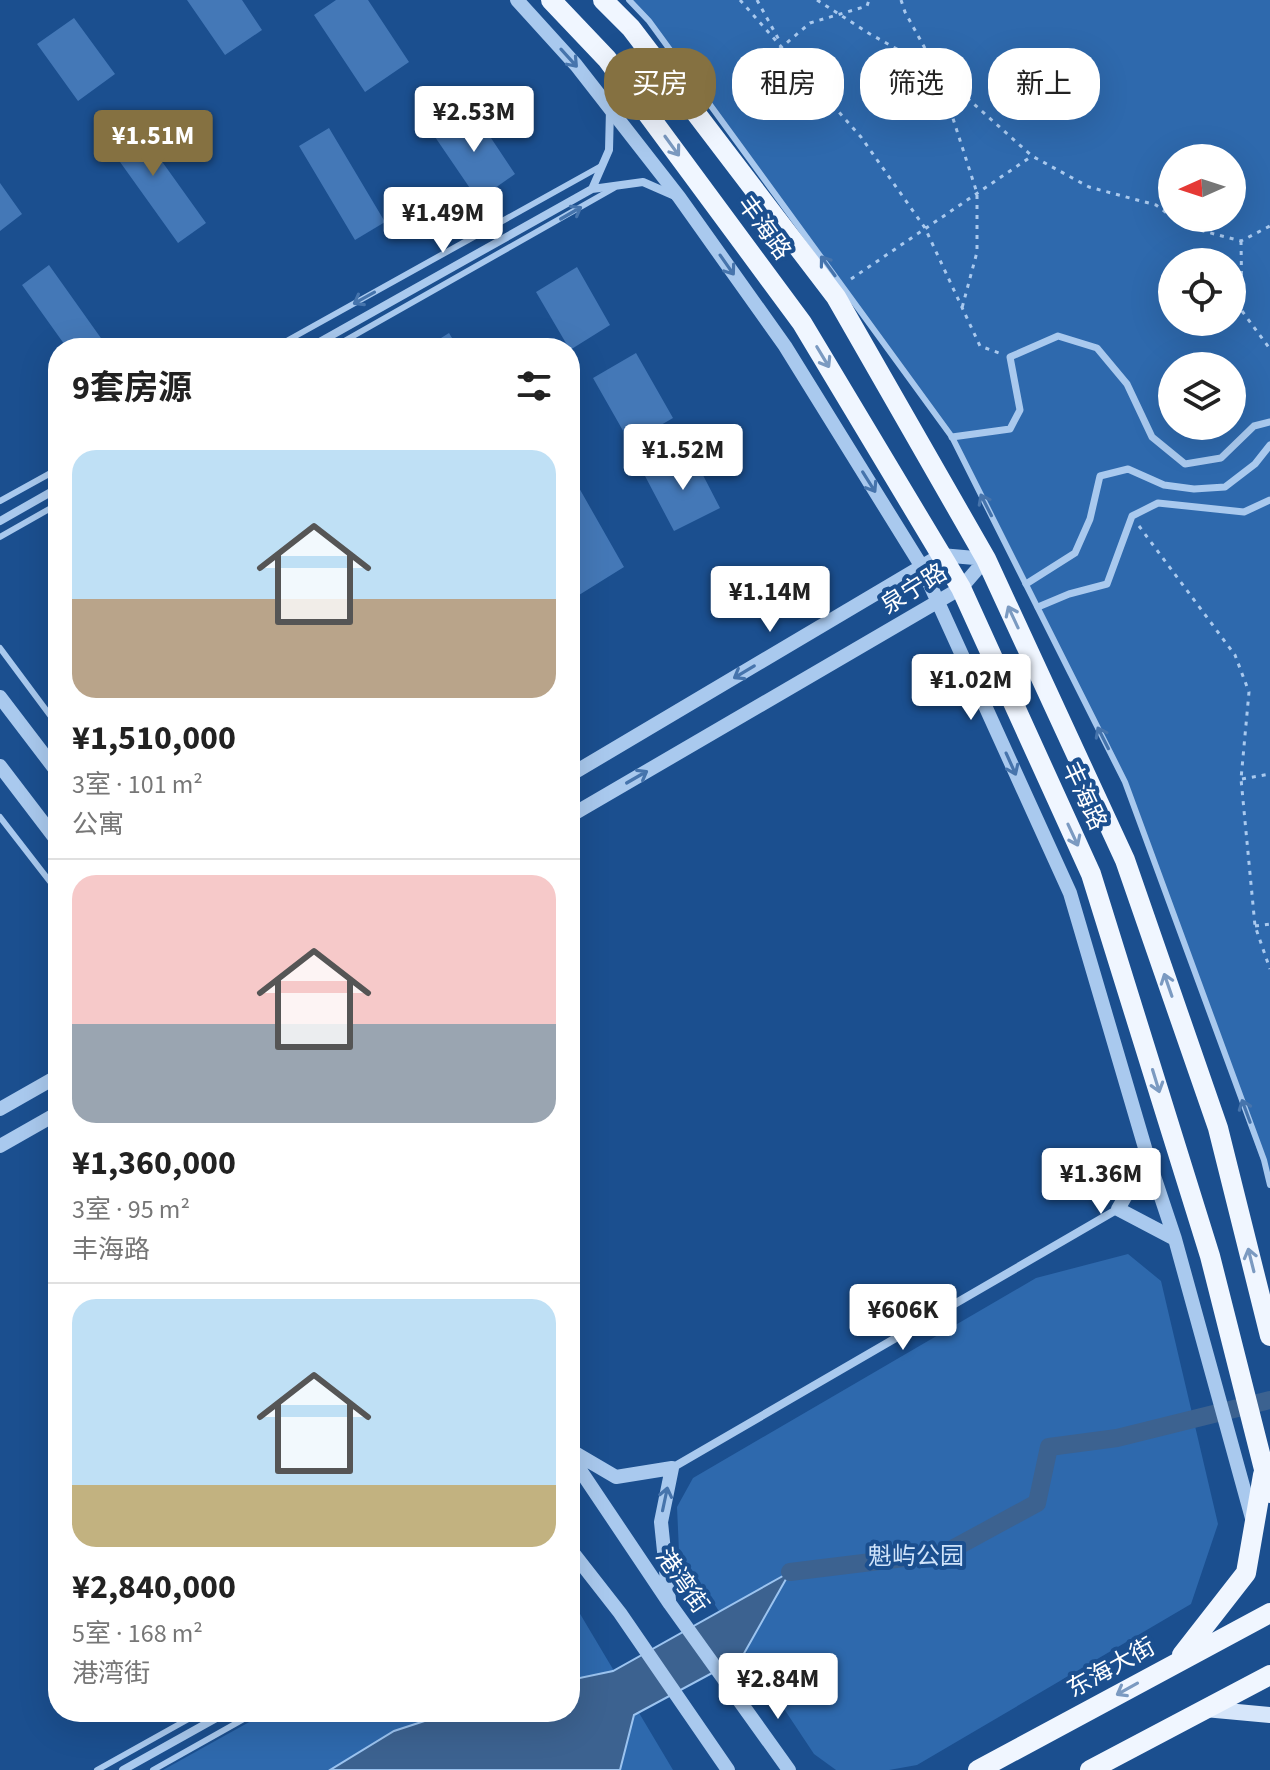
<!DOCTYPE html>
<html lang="zh">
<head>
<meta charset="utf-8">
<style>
  :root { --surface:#fff; --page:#f2f2f2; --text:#222; --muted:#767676; --line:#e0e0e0; --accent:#857141 }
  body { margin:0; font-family:"Source Sans 3","Noto Sans SC",sans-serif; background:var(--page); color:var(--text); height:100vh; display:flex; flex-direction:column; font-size:30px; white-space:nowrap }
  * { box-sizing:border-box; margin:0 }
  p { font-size:26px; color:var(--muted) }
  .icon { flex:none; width:44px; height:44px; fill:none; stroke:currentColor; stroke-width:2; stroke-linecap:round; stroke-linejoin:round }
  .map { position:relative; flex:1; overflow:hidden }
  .panel { position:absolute; left:48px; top:338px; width:532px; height:1384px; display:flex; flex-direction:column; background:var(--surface); border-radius:32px; box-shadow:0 8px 32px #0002 }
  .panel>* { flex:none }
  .banner { position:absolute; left:604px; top:48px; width:546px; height:72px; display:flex; gap:16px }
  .needle { width:52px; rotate:267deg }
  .fabs { position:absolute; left:1158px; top:144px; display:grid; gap:16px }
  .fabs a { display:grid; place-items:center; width:88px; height:88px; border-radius:50%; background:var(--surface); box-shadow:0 8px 32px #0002; font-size:40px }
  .price { position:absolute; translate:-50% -68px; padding:0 18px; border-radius:8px; background:#fff; color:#222; font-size:26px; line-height:52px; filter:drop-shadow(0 2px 4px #0008) }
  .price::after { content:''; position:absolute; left:50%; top:48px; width:24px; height:18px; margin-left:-12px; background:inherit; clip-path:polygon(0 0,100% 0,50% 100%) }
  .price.active { background:var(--accent); color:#fff }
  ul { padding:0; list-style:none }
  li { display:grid; align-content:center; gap:16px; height:424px; padding:0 24px }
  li+li { border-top:2px solid var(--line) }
  li span { display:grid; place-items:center; height:248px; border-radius:24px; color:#555 }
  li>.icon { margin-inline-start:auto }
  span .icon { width:144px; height:144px; fill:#fffc; stroke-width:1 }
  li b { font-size:34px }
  h2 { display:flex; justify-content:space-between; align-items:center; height:96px; padding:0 24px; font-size:34px }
  .chip { padding:0 28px; border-radius:32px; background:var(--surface); box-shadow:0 8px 32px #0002; font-size:28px; line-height:72px }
  .chip.active { background:var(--accent); color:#fff }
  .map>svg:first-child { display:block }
</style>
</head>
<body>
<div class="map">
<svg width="1270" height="1770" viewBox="0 0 1270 1770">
  <rect width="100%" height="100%" fill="#1b4f8f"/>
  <path fill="#2e69ad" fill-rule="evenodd" d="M629,0H1270V1185L1125,782L952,437L649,21ZM1172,158H1232V218H1172ZM1172,262H1232V322H1172ZM1172,366H1232V426H1172Z
    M1128,1254L1161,1281L1218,1524L1191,1604L917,1765L889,1770H836L814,1754L679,1551L677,1507L693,1478L1036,1278Z
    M570,1597L673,1770H163L267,1712H570Z"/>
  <path fill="#3c6290" stroke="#9cc4f0" stroke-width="2" d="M790,1572L742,1657L634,1715L620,1770H330L394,1731L452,1712H570V1680L613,1671Z"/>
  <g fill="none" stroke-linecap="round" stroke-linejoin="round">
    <path stroke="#3c6290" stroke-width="18" d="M790,1572L945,1553L1037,1503L1049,1447L1117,1438L1270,1400"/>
  </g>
  <path fill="#4478b7" d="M187,0H242L262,30L225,55Z
    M336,0H368L409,62L365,92L314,15Z
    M74,18L115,74L78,101L37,44Z
    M471,108L515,174L478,200L433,134Z
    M128,114L206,223L178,243L100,134Z
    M329,128L385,222L355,240L299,146Z
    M0,183L22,214L0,231Z
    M49,265L108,348H67L22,285Z
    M577,267L610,325L570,350L536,292Z
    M449,333L458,348H425Z
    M636,353L673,418L630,443L593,378Z
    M691,452L720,508L674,531L645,476Z
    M570,472L624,567L579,595L570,578Z"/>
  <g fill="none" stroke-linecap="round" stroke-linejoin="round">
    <path stroke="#a9c9ee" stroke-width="3" stroke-dasharray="4 6" stroke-linecap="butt" d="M740,0L861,137L925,228L980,346L999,353
      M757,0L779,40
      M817,0L870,34L938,72L977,193V252L962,308
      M901,0L905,12L938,72L1032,156L1089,187L1156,205L1172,217
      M749,75L810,23L867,6L869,0
      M1174,218L1184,226L1241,241L1270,226
      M1241,241L1242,311L1270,349
      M851,279L1032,156
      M1139,526L1235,655L1249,692L1241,779L1255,926L1270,969
      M1242,779L1270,774
      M1255,926L1270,924"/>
    <path stroke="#a9c9ee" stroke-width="6" d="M629,0L649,21L952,437L1125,782L1264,1160L1270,1185
      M274,348L603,165
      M332,348L614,188
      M0,501L58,469
      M0,537L58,504
      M0,648L58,726
      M0,817L58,892
      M97,1770L201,1712
      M153,1770L256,1712"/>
    <path stroke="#a9c9ee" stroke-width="7" d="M952,437L1010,429L1020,410L1010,357L1058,336L1097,348L1127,384L1152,437L1185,464L1221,458L1254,426L1270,422
      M1026,584L1075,553L1090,519L1100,476L1128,469L1164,485L1194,489L1225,487L1255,464L1270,445
      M1038,607L1069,594L1107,584L1132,516L1158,503L1244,512L1270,500"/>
    <path stroke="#a9c9ee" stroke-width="8" d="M610,109L609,150L592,189L643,182L675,196
      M309,348L592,189
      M0,521L58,488
      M672,1468L1118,1209
      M123,1770L227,1712"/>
    <path stroke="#a9c9ee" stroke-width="14" d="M517,0L576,65L679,197L785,346L922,567L1070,893L1148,1158L1175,1239L1253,1522
      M0,697L58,773
      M0,766L58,842
      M570,775L941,555L986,559
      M570,816L961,588L986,559
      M0,1109L58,1076
      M0,1146L58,1113
      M1148,1158L1118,1209L1175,1239
      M570,1450L616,1477L672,1468L661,1522L669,1600
      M570,1455L670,1604L789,1770
      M570,1549L620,1613L728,1770"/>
    <path stroke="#d6e6fa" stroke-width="16" d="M1205,1709L1270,1715"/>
    <path stroke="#f0f6ff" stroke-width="20" d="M551,0L607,59L802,323L961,588L1091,874L1210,1256L1270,1493
      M603,0L631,28L836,297L986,559L1125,860L1218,1128L1270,1336
      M1182,1655L1246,1573L1263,1475
      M978,1770L1270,1613
      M1090,1770L1270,1675"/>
  </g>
  <defs><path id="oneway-shaft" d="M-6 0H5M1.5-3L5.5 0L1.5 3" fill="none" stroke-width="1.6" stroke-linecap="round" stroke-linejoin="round" transform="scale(2)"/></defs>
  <g stroke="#4674ac">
    <use href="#oneway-shaft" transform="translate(569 58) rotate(48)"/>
    <use href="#oneway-shaft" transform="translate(571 213) rotate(-30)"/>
    <use href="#oneway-shaft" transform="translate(727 265) rotate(55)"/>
    <use href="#oneway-shaft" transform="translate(828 266) rotate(-126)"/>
    <use href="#oneway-shaft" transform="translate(364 298) rotate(151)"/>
    <use href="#oneway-shaft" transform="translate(869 482) rotate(58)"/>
    <use href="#oneway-shaft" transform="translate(986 505) rotate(-117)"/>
    <use href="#oneway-shaft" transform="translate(744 672) rotate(149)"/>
    <use href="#oneway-shaft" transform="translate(1103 738) rotate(-117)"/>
    <use href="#oneway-shaft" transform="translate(1011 764) rotate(66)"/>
    <use href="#oneway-shaft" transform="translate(637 777) rotate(-30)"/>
    <use href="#oneway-shaft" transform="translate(1246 1111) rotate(-110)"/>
    <use href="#oneway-shaft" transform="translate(665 1499) rotate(-78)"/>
  </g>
  <g stroke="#7b9ac1">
    <use href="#oneway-shaft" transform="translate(672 146) rotate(54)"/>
    <use href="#oneway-shaft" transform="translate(823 357) rotate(59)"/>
    <use href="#oneway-shaft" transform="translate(1013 617) rotate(-115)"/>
    <use href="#oneway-shaft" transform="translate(1073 835) rotate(65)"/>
    <use href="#oneway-shaft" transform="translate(1168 985) rotate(-109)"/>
    <use href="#oneway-shaft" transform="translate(1156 1081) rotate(73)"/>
    <use href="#oneway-shaft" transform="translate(1251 1260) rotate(-104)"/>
    <use href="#oneway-shaft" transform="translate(1127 1689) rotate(151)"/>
  </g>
  <g text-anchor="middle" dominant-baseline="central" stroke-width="8" stroke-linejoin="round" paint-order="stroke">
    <g font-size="24" fill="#fff" stroke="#1b4f8f">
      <text transform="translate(764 228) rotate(54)">丰海路</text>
      <text transform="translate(914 589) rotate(-32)">泉宁路</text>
      <text transform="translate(1084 796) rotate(65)">丰海路</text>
      <text transform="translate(682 1581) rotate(55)">港湾街</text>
      <text transform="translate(1111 1668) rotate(-29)">东海大街</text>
    </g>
    <g font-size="24" fill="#cfe3fa" stroke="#1b4f8f">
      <text x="916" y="1556">魁屿公园</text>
    </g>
  </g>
</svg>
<div class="fabs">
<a><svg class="needle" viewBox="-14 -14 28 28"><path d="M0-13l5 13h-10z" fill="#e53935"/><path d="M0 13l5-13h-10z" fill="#767676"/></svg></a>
<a><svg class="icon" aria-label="locate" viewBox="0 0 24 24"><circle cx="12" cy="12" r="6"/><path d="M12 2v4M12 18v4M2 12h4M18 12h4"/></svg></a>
<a><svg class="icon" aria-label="layers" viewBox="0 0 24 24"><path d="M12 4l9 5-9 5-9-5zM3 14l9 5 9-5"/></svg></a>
</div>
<b class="price" style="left:474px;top:154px">¥2.53M</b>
<b class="price active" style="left:153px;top:178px">¥1.51M</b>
<b class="price" style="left:443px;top:255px">¥1.49M</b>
<b class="price" style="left:683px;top:492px">¥1.52M</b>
<b class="price" style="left:770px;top:634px">¥1.14M</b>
<b class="price" style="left:971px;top:722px">¥1.02M</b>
<b class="price" style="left:1101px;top:1216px">¥1.36M</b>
<b class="price" style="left:903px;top:1352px">¥606K</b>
<b class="price" style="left:778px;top:1721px">¥2.84M</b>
<div class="banner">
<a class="chip active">买房</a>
<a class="chip">租房</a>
<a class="chip">筛选</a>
<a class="chip">新上</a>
</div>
<section class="panel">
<h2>9套房源<svg class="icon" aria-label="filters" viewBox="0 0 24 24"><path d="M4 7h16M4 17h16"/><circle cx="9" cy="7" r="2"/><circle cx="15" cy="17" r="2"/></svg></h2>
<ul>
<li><span style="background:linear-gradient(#bfe0f5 60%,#b9a48a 0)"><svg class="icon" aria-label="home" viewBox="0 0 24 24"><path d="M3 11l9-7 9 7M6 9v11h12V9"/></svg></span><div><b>¥1,510,000</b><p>3室 · 101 m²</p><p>公寓</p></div></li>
<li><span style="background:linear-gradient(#f6c9c9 60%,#9aa5b1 0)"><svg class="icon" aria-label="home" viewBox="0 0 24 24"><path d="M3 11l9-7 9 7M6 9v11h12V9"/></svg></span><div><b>¥1,360,000</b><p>3室 · 95 m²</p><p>丰海路</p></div></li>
<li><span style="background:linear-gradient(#bfe0f5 75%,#c2b280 0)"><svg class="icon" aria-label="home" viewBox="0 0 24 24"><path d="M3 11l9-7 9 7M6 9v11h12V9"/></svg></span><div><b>¥2,840,000</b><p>5室 · 168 m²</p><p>港湾街</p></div></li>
</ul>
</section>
</div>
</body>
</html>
